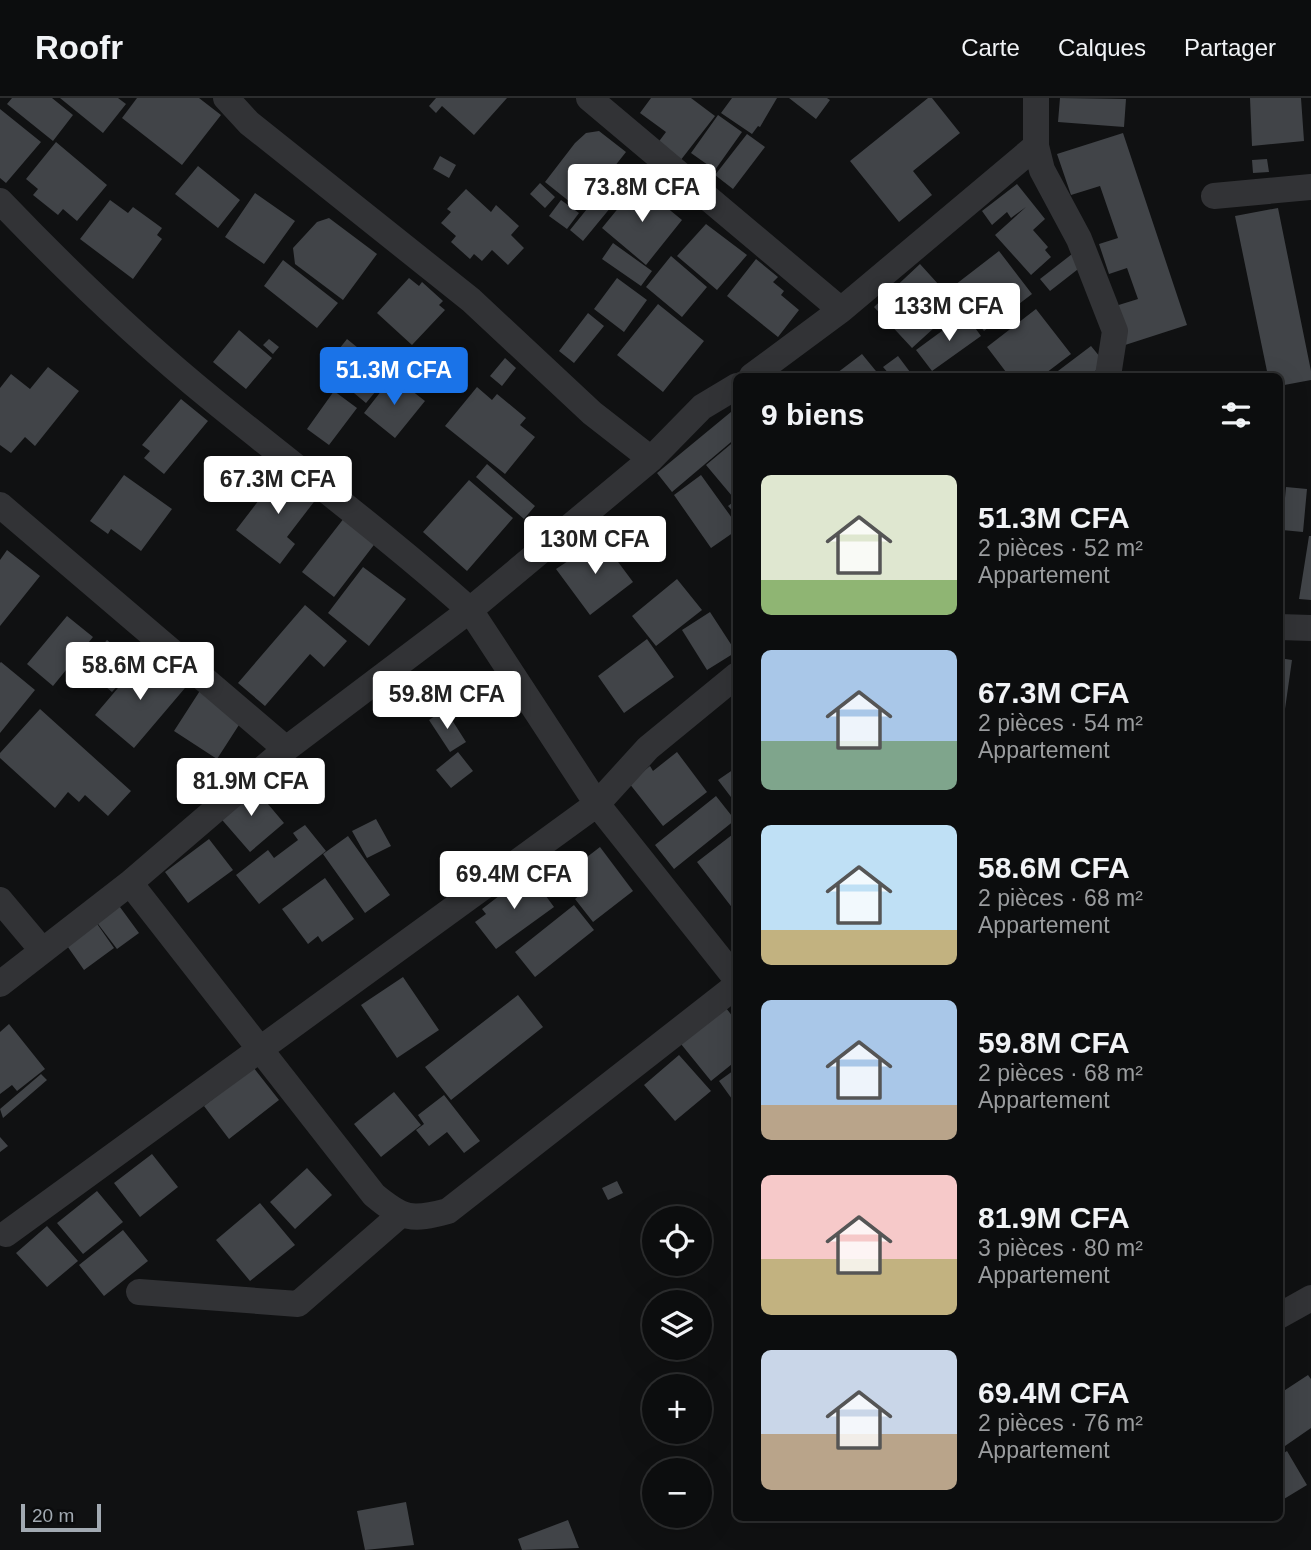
<!DOCTYPE html>
<html lang="fr">
<head>
<meta charset="utf-8">
<style>
  :root { --surface:#0c0d0e; --page:#1a1b1c; --text:#f1f3f6; --muted:#9a9c9e; --line:#2c2d2e; --accent:#1a73e8 }
  body { margin:0; font-family:Arial,sans-serif; background:var(--page); color:var(--text); height:100vh; display:flex; flex-direction:column; font-size:26px; white-space:nowrap }
  * { box-sizing:border-box; margin:0 }
  p { font-size:23px; color:var(--muted) }
  .icon { flex:none; width:38px; height:38px; fill:none; stroke:currentColor; stroke-width:2; stroke-linecap:round; stroke-linejoin:round }
  .map { position:relative; flex:1; overflow:hidden }
  .side { position:absolute; left:733px; top:275px; width:550px; height:1148px; display:flex; flex-direction:column; background:var(--surface); border-radius:10px; box-shadow:0 7px 28px #0002,0 0 0 2px var(--line) }
  .side>* { flex:none }
  .fabs { position:absolute; left:642px; top:1108px; display:grid; gap:14px }
  .fabs a { display:grid; place-items:center; width:70px; height:70px; border-radius:50%; background:var(--surface); box-shadow:0 7px 28px #0002,0 0 0 2px var(--line); font-size:35px }
  .scale { position:absolute; left:21px; bottom:18px; width:80px; box-sizing:border-box; padding-left:7px; border:4px solid #a2aab2; border-top:0; font-size:19px; line-height:24px; white-space:nowrap; color:#a2aab2; -webkit-text-stroke:5px #0b0c0d; paint-order:stroke }
  .price { position:absolute; translate:-50% -60px; padding:0 16px; border-radius:7px; background:#fff; color:#222; font-size:23px; line-height:46px; filter:drop-shadow(0 2px 4px #0008) }
  .price::after { content:''; position:absolute; left:50%; top:42px; width:21px; height:16px; margin-left:-10px; background:inherit; clip-path:polygon(0 0,100% 0,50% 100%) }
  .price.current { background:var(--accent); color:#fff }
  ul { padding:0; list-style:none }
  li { display:flex; align-items:center; gap:21px; height:175px; padding:0 28px }
  li span { display:grid; place-items:center; flex:none; width:196px; height:140px; border-radius:10px; color:#555 }
  li>.icon { margin-inline-start:auto }
  span .icon { width:84px; height:84px; fill:#fffc; stroke-width:1 }
  li b { font-size:30px }
  h2 { display:flex; justify-content:space-between; align-items:center; height:84px; padding:0 28px; font-size:30px }
  header { display:flex; align-items:center; gap:42px; box-sizing:border-box; height:98px; padding:0 35px; background:var(--surface); border-bottom:2px solid var(--line) }
  header strong { font-size:33px }
  nav { display:flex; gap:38px; margin-inline-start:auto; font-size:24px }
  .map>svg:first-child { display:block }
</style>
</head>
<body>
<header>
<strong>Roofr</strong>
<nav><a>Carte</a><a>Calques</a><a>Partager</a></nav>
</header>
<div class="map">
<svg width="1311" height="1452" viewBox="0 0 1311 1452">
  <rect width="100%" height="100%" fill="#101112"/>
  <path fill="#414448" d="M12,0H52L73,17L53,43L7,6Z
    M60,0H118L126,6L103,35Z
    M137,0H199L221,17L182,67L122,20Z
    M436,0H507L474,37L442,8L436,15L429,8Z
    M651,0H691L715,18L680,63L657,46L666,34L640,15Z
    M732,0H777L760,29L758,28L752,36L721,15Z
    M789,0H827L830,2L816,21Z
    M928,0H932L960,35L913,73L932,97L899,124L850,63Z
    M1060,0L1126,1L1124,29L1058,24Z
    M1250,0H1301L1304,43L1252,48Z
    M0,11L41,44L6,85L0,80Z
    M718,17L742,34L715,72L691,55Z
    M599,33L626,54L580,112L545,84L575,45L586,35Z
    M1123,35L1187,227L1122,248L1109,210L1138,201L1127,170L1109,176L1099,146L1118,140L1100,88L1071,97L1057,56Z
    M747,36L765,49L733,91L715,77Z
    M56,44L107,87L77,123L63,111L58,117L33,97L38,91L26,81Z
    M440,58L456,67L449,80L433,71Z
    M1267,61L1269,74L1253,75L1252,62Z
    M198,68L240,102L218,130L175,96Z
    M620,70L634,81L583,143L570,132Z
    M540,85L555,99L545,110L530,96Z
    M638,86L682,122L646,167L602,130Z
    M1017,86L1045,121L1033,132L1048,149L1045,152L1051,159L1031,177L995,137L1026,109L1011,120L1007,114L992,127L982,113Z
    M466,91L491,114L496,107L519,128L511,137L524,150L508,167L492,152L482,163L474,156L470,161L451,144L456,138L441,125L451,114L447,111Z
    M255,95L295,123L264,166L225,139Z
    M110,102L128,115L133,109L162,130L157,137L162,141L133,181L80,141Z
    M561,102L579,115L567,131L549,118Z
    M1278,110L1311,273V282L1279,288V278H1268L1235,118Z
    M329,120L377,156L343,202L295,166L293,150L317,124Z
    M706,126L747,157L717,192L677,158Z
    M613,145L652,173L641,188L602,161Z
    M999,153L1032,196L984,233L951,190Z
    M1072,156L1082,168L1050,193L1040,181Z
    M671,158L707,189L682,219L646,189Z
    M756,161L778,179L773,184L784,193L781,197L799,212L778,239L727,198Z
    M283,162L338,205L317,230L264,188Z
    M920,166L958,208L912,250L874,209Z
    M409,180L419,188L422,184L443,203L439,207L445,212L412,247L377,215Z
    M617,180L647,202L624,234L594,211Z
    M658,206L704,243L663,294L617,257Z
    M1036,211L1071,256L1042,278H1009L987,249Z
    M588,215L604,228L574,265L559,253Z
    M965,216L981,238L932,273L916,252Z
    M239,232L272,260L246,291L213,264Z
    M269,241L279,249L273,256L263,247Z
    M347,241L390,276L366,305L324,270Z
    M1091,248L1105,265L1089,278H1056L1054,276Z
    M862,256L880,278H833Z
    M898,258L913,278H891L883,269Z
    M505,260L516,270L502,288L490,278Z
    M48,269L79,293L35,348L25,339L11,355L0,347V290L11,276L30,291Z
    M393,278L425,303L395,340L364,315Z
    M477,289L492,302L497,296L526,320L520,327L535,339L505,376L445,328Z
    M334,293L357,310L329,347L307,331Z
    M181,301L208,323L164,376L144,360L150,353L142,347Z
    M737,309V339L672,394L657,375Z
    M737,341V395L732,398L706,367Z
    M487,366L535,408L524,421L476,379Z
    M279,376L290,384L295,378L320,396L287,439L295,446L280,466L236,432Z
    M124,377L172,411L141,453L111,431L108,436L90,423Z
    M701,377L737,427V432L711,450L674,397Z
    M469,382L513,420L467,473L423,434Z
    M1286,389L1307,391L1303,434L1282,432Z
    M737,401V418L728,408Z
    M348,415L380,439L334,499L302,474Z
    M1309,438H1311V502L1299,501Z
    M601,441L633,484L590,517L556,471Z
    M7,452L40,478L0,528V462Z
    M363,469L406,501L369,548L328,515Z
    M677,481L702,512L656,548L632,518Z
    M305,507L347,543L324,569L310,556L265,608L238,585Z
    M710,514L736,554L707,572L682,532Z
    M67,518L93,539L53,588L27,566Z
    M647,541L674,579L624,615L598,578Z
    M107,542L136,567L112,594L83,569Z
    M146,557L185,590L134,650L95,617Z
    M1279,560L1292,562L1284,618H1279Z
    M1,564L35,592L0,635V565Z
    M203,588L246,616L217,661L174,633Z
    M40,611L131,693L108,718L85,697L79,704L68,694L55,710L0,660V655Z
    M445,611L466,644L450,654L429,622Z
    M458,654L473,673L451,690L436,672Z
    M677,654L707,694L663,728L629,685L650,668L653,673Z
    M737,669V707L718,682Z
    M251,686L284,725L250,754L217,716Z
    M716,698L735,722L674,771L655,747Z
    M376,721L391,748L367,760L352,733Z
    M305,727L326,753L259,806L236,777L268,752L274,760L298,742L293,735Z
    M737,733V816L697,764Z
    M348,738L390,797L365,815L323,756Z
    M209,741L233,772L188,805L165,774Z
    M600,749L633,793L593,824L575,801L581,796L565,776Z
    M529,775L554,809L496,851L475,824L486,816L482,811Z
    M325,780L354,821L322,844L318,838L308,846L282,811Z
    M117,805L139,835L117,851L95,822Z
    M574,807L594,832L535,879L515,854Z
    M93,820L114,850L84,872L63,842Z
    M403,879L439,932L397,960L361,907Z
    M518,897L543,929L451,1002L425,969Z
    M726,910L737,924V962L711,983L681,946Z
    M9,926L45,971L17,993L12,987L0,996V934Z
    M679,957L711,993L675,1023L644,987Z
    M253,969L279,1002L229,1041L204,1008Z
    M737,970V1008L719,983Z
    M41,976L47,982L3,1020L0,1011Z
    M394,994L421,1027L381,1059L354,1026Z
    M444,997L480,1043L464,1055L447,1034L429,1048L416,1032L424,1026L418,1017Z
    M0,1039L8,1048L0,1054Z
    M152,1056L178,1089L140,1119L114,1085Z
    M307,1070L332,1097L295,1131L270,1104Z
    M617,1083L623,1095L608,1102L602,1090Z
    M97,1093L123,1124L83,1156L57,1125Z
    M260,1105L295,1147L250,1183L216,1142Z
    M47,1128L78,1163L47,1189L16,1155Z
    M123,1132L148,1163L104,1198L79,1167Z
    M1308,1277L1311,1281V1330L1285,1348L1279,1340V1296Z
    M1287,1353L1307,1387L1279,1404V1358Z
    M406,1404L414,1447L365,1452L357,1413Z
    M568,1422L579,1450L522,1452L518,1441Z"/>
  <g fill="none" stroke-linecap="round" stroke-linejoin="round">
    <path stroke="#323336" stroke-width="26" d="M226,0L249,25L471,202L592,315L651,361
      M589,0L841,212
      M1036,0V48L1042,72L1079,141L1115,233L1108,278
      M1214,98L1311,89
      M0,103C67,173 139,242 214,303C300,373 387,438 470,512L651,361L702,309L737,288
      M752,278L841,212L1036,48
      M0,407L286,651
      M1279,529L1311,530
      M737,577L648,650L597,706L737,882
      M130,785L374,1097C403,1121 411,1123 448,1113L737,887
      M0,802L42,852
      M0,886L130,785L286,651L470,512L597,706L6,1136
      M139,1194L298,1206L399,1118
      M1279,1218L1311,1200"/>
  </g>
</svg>
<div class="fabs">
<a><svg class="icon" aria-label="locate" viewBox="0 0 24 24"><circle cx="12" cy="12" r="6"/><path d="M12 2v4M12 18v4M2 12h4M18 12h4"/></svg></a>
<a><svg class="icon" aria-label="layers" viewBox="0 0 24 24"><path d="M12 4l9 5-9 5-9-5zM3 14l9 5 9-5"/></svg></a>
<a>+</a>
<a>−</a>
</div>
<div class="scale">20 m</div>
<b class="price" style="left:642px;top:126px">73.8M CFA</b>
<b class="price" style="left:949px;top:245px">133M CFA</b>
<b class="price current" style="left:394px;top:309px">51.3M CFA</b>
<b class="price" style="left:278px;top:418px">67.3M CFA</b>
<b class="price" style="left:595px;top:478px">130M CFA</b>
<b class="price" style="left:140px;top:604px">58.6M CFA</b>
<b class="price" style="left:447px;top:633px">59.8M CFA</b>
<b class="price" style="left:251px;top:720px">81.9M CFA</b>
<b class="price" style="left:514px;top:813px">69.4M CFA</b>
<section class="side">
<h2>9 biens<svg class="icon" aria-label="filters" viewBox="0 0 24 24"><path d="M4 7h16M4 17h16"/><circle cx="9" cy="7" r="2"/><circle cx="15" cy="17" r="2"/></svg></h2>
<ul>
<li><span style="background:linear-gradient(#dfe7d0 75%,#8fb573 0)"><svg class="icon" aria-label="home" viewBox="0 0 24 24"><path d="M3 11l9-7 9 7M6 9v11h12V9"/></svg></span><div><b>51.3M CFA</b><p>2 pièces · 52 m²</p><p>Appartement</p></div></li>
<li><span style="background:linear-gradient(#a9c7e8 65%,#7fa58c 0)"><svg class="icon" aria-label="home" viewBox="0 0 24 24"><path d="M3 11l9-7 9 7M6 9v11h12V9"/></svg></span><div><b>67.3M CFA</b><p>2 pièces · 54 m²</p><p>Appartement</p></div></li>
<li><span style="background:linear-gradient(#bfe0f5 75%,#c2b280 0)"><svg class="icon" aria-label="home" viewBox="0 0 24 24"><path d="M3 11l9-7 9 7M6 9v11h12V9"/></svg></span><div><b>58.6M CFA</b><p>2 pièces · 68 m²</p><p>Appartement</p></div></li>
<li><span style="background:linear-gradient(#a9c7e8 75%,#b9a48a 0)"><svg class="icon" aria-label="home" viewBox="0 0 24 24"><path d="M3 11l9-7 9 7M6 9v11h12V9"/></svg></span><div><b>59.8M CFA</b><p>2 pièces · 68 m²</p><p>Appartement</p></div></li>
<li><span style="background:linear-gradient(#f6c9c9 60%,#c2b280 0)"><svg class="icon" aria-label="home" viewBox="0 0 24 24"><path d="M3 11l9-7 9 7M6 9v11h12V9"/></svg></span><div><b>81.9M CFA</b><p>3 pièces · 80 m²</p><p>Appartement</p></div></li>
<li><span style="background:linear-gradient(#c9d6e8 60%,#b9a48a 0)"><svg class="icon" aria-label="home" viewBox="0 0 24 24"><path d="M3 11l9-7 9 7M6 9v11h12V9"/></svg></span><div><b>69.4M CFA</b><p>2 pièces · 76 m²</p><p>Appartement</p></div></li>
</ul>
</section>
</div>
</body>
</html>
